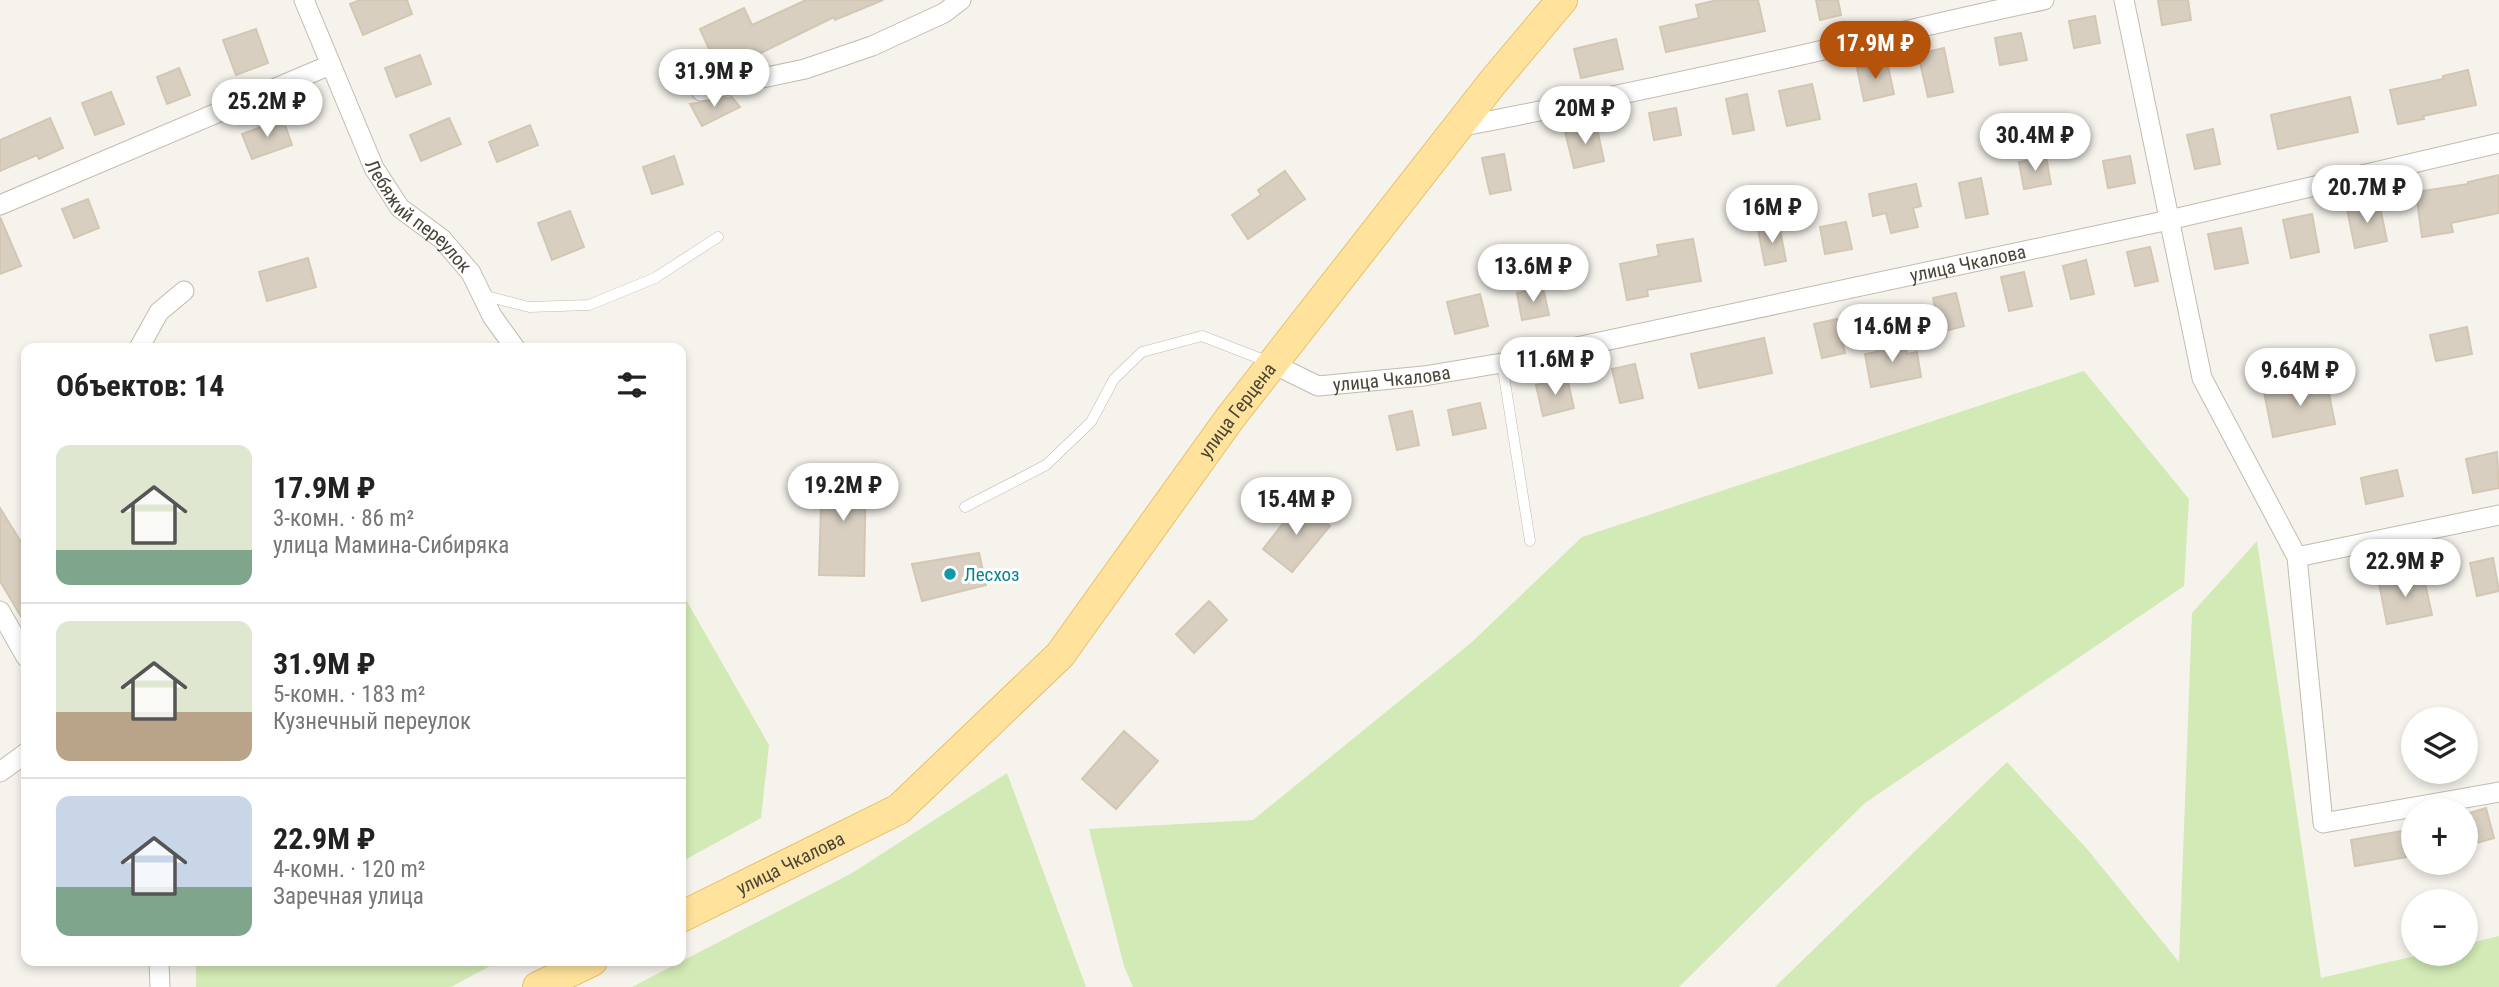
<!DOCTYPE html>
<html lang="ru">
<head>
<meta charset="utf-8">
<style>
  :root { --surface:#fff; --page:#f2f2f2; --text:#222; --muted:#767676; --line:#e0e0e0; --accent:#b45309 }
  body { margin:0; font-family:"Roboto Condensed",sans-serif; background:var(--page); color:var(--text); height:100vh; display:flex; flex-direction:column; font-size:26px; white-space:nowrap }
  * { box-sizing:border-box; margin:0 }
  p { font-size:23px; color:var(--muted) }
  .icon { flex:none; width:38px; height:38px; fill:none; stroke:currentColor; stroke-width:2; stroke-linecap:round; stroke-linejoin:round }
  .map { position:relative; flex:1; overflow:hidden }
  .sheet { position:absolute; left:21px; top:343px; width:665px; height:623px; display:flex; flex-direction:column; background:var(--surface); border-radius:14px; box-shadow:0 4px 10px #0003 }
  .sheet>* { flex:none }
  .buttons { position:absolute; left:2401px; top:707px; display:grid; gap:14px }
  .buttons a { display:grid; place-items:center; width:77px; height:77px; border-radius:50%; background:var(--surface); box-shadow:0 4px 10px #0003; font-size:35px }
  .price { position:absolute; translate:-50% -60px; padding:0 16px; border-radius:24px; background:#fff; color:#222; font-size:23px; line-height:46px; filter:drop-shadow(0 2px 4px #0008) }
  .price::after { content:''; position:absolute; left:50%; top:42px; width:21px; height:16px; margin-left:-10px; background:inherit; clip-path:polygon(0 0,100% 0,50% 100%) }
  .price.on { background:var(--accent); color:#fff }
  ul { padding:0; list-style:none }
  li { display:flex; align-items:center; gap:21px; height:175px; padding:0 35px }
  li+li { border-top:2px solid var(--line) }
  li span { display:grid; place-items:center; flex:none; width:196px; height:140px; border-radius:14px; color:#555 }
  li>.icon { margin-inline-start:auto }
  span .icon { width:84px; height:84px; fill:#fffc; stroke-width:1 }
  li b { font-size:30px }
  h2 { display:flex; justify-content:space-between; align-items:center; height:84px; padding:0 35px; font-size:30px }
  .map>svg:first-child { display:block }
</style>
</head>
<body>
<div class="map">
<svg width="2499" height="987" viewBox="0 0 2499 987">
  <rect width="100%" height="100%" fill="#f6f3ec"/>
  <path fill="#d2eab5" d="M2084,371L2189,499L2184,586L1865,803L1679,987H1133L1124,966L1089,829L1253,820L1472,642L1582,537Z
    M2257,541L2321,978L2423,954H2466V944L2499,936V987H1775L2007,762L2087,849L2179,962L2192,613Z
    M681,591L769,745L761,818L681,862Z
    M1007,773L1086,987H632L852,873Z
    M196,961H499L451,987H196Z"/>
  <path fill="#d8cfc1" stroke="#d3c7b4" stroke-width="2" d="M360,0H407L412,14L363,35L350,4Z
    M806,0H883L835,20L834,17L720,73L700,29L744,8L752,25Z
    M1718,0H1758L1765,31L1666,52L1660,27L1699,18L1696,5Z
    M1816,0H1838L1841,15L1820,20Z
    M2158,0H2188L2191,20L2162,25Z
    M2095,16L2100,43L2074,48L2069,21Z
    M256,29L268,63L236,75L223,40Z
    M2021,33L2027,60L2000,65L1995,38Z
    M1616,39L1623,69L1581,78L1574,49Z
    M1944,48L1953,92L1928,97L1918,54Z
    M420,55L431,84L396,97L385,68Z
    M1887,62L1894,94L1864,101L1857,68Z
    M179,68L190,95L167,104L157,77Z
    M2468,70L2476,105L2423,116L2424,119L2398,124L2390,90L2443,79V76Z
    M1812,84L1820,119L1787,126L1779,91Z
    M111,92L124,124L95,135L82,103Z
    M1747,94L1754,130L1733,134L1726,99Z
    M732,97L740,107L702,126L690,104Z
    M2350,97L2358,132L2278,149L2271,115Z
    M1676,108L1681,135L1654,140L1649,113Z
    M50,118L63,148L39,159L37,155L0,171V140Z
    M449,118L461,144L421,161L410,135Z
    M283,119L292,145L252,159L242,134Z
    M1596,124L1604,161L1574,168L1565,132Z
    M530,125L538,145L497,162L489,142Z
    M2213,129L2220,164L2195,169L2187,135Z
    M1504,154L1511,190L1490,194L1482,158Z
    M674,156L683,184L652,194L643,167Z
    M2130,156L2135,183L2108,188L2103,161Z
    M2046,157L2051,184L2024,189L2019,162Z
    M1285,171L1305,199L1248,239L1232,215L1261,195L1258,190Z
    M2499,175V213L2451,223L2453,232L2422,237L2416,192L2468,184V182Z
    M1981,178L1988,214L1966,218L1959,183Z
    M1916,184L1921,206L1913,208L1918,227L1891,233L1886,213L1873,216L1869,194Z
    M88,199L99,228L74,238L62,209Z
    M2379,202L2387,241L2355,248L2347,209Z
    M570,211L584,247L552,260L538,223Z
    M2312,214L2319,252L2291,258L2283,220Z
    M0,217L21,266L0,274Z
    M1846,222L1852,249L1825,254L1820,227Z
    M1779,225L1786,261L1765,265L1758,230Z
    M2241,228L2248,263L2215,269L2208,234Z
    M1693,239L1701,281L1647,290L1648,296L1627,300L1620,264L1659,256L1657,245Z
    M2150,247L2158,281L2135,286L2127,252Z
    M308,258L316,287L267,301L259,272Z
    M2086,260L2094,294L2071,299L2063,266Z
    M2024,272L2032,306L2009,311L2001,277Z
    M1543,288L1549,315L1522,320L1517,293Z
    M1956,293L1964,326L1941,332L1933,298Z
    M1480,294L1488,326L1455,334L1447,302Z
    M1837,319L1845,353L1822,358L1814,324Z
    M2467,327L2472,354L2436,361L2430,335Z
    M1764,338L1772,373L1699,388L1691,354Z
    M1904,340L1907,354L1917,352L1921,377L1871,387L1865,354L1877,352L1875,346Z
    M1635,364L1643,398L1620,403L1612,369Z
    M1567,378L1574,408L1543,416L1536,385Z
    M2326,379L2335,424L2273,437L2264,392Z
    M1480,403L1486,428L1453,435L1448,410Z
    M1412,411L1419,445L1397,450L1389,416Z
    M2497,452L2499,488L2473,493L2466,459Z
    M822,469L866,470L864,576L819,575Z
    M2397,470L2403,496L2366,504L2361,478Z
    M1300,502L1330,526L1292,572L1263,549Z
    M0,508L26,550V625L0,581Z
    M979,553L986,585L922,601L912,564Z
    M2493,558L2499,591L2477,596L2470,563Z
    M2423,574L2432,615L2387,624L2379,583Z
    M1209,601L1227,620L1194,653L1176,634Z
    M1124,731L1158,761L1116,809L1082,779Z
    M2486,808L2494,838L2466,846V814Z
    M2413,829V856L2355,866L2351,840Z"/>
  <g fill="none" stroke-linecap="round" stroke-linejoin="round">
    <g stroke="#c2bbae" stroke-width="11">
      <path id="lane" d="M482,295L529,307L589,305L655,278L718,237
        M1502,363L1530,541
        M965,507L1046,465L1091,422L1114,379L1142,352L1202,336L1269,362"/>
    </g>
    <g stroke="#c2bbae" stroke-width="21">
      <g id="street">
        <path id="s1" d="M304,0L374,168L400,208L442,239L471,273L492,316L515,348"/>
        <path d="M2124,0L2202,378L2297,557L2323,823L2499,792"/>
        <path d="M701,91L805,69L872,46L944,13L961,0"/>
        <path d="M1458,127C1574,105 1690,80 1806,54C1886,36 1964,16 2044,0"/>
        <path d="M0,205L330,65"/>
        <path d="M139,348L159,312L184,291"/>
        <path id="s2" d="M1273,364L1318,386L1424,376L1502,363L2169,220L2499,143"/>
        <path d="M2297,557L2499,515"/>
        <path d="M0,611L26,657"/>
        <path d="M0,772L26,753"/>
        <path d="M159,961L160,987"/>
      </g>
    </g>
    <g stroke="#e6c16a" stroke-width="32">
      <g id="primary">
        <path id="s3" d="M681,917L899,809L1060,655L1230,418L1493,82L1562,0"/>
        <path d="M538,987L592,961"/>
      </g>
    </g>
    <use href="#lane" stroke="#fff" stroke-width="10"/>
    <use href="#street" stroke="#fff" stroke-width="19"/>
    <use href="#primary" stroke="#ffe39c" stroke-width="30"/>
  </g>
  <circle fill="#0f9aa8" stroke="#fff" stroke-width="2.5" cx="950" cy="574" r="7"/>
  <g text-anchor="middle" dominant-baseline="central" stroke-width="6" stroke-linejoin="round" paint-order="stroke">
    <g font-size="19" fill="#4b4439" stroke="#fff">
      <text stroke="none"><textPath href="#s1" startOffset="248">Лебяжий переулок</textPath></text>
      <text stroke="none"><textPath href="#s2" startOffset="712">улица Чкалова</textPath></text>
      <text stroke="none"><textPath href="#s2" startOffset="124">улица Чкалова</textPath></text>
      <text stroke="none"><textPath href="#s3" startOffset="768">улица Герцена</textPath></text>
      <text stroke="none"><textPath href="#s3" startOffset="122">улица Чкалова</textPath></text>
    </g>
    <g font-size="19" fill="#0d838f" stroke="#fff" text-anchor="start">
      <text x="964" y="574">Лесхоз</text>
    </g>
  </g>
</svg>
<div class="buttons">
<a><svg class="icon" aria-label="layers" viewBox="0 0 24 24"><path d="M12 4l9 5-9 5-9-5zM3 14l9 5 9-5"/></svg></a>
<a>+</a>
<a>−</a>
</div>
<b class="price on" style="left:1875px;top:81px">17.9M ₽</b>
<b class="price" style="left:714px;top:109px">31.9M ₽</b>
<b class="price" style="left:267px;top:139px">25.2M ₽</b>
<b class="price" style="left:1585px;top:146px">20M ₽</b>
<b class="price" style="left:2035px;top:173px">30.4M ₽</b>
<b class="price" style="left:2367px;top:225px">20.7M ₽</b>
<b class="price" style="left:1772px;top:245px">16M ₽</b>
<b class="price" style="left:1533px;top:304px">13.6M ₽</b>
<b class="price" style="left:1892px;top:364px">14.6M ₽</b>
<b class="price" style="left:1555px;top:397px">11.6M ₽</b>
<b class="price" style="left:2300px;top:408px">9.64M ₽</b>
<b class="price" style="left:843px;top:523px">19.2M ₽</b>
<b class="price" style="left:1296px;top:537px">15.4M ₽</b>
<b class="price" style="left:2405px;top:599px">22.9M ₽</b>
<section class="sheet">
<h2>Объектов: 14<svg class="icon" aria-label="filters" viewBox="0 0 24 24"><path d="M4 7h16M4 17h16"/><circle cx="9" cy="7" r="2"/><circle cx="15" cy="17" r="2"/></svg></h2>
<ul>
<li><span style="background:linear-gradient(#dfe7d0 75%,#7fa58c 0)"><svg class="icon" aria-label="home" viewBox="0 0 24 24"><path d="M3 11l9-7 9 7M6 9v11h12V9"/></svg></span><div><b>17.9M ₽</b><p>3-комн. · 86 m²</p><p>улица Мамина-Сибиряка</p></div></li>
<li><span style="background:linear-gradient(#dfe7d0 65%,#b9a48a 0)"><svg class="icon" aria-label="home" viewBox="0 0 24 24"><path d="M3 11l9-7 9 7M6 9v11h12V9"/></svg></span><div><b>31.9M ₽</b><p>5-комн. · 183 m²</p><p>Кузнечный переулок</p></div></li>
<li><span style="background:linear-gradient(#c9d6e8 65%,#7fa58c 0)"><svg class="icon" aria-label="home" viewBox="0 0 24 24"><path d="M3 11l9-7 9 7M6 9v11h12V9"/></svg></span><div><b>22.9M ₽</b><p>4-комн. · 120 m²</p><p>Заречная улица</p></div></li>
</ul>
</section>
</div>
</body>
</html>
